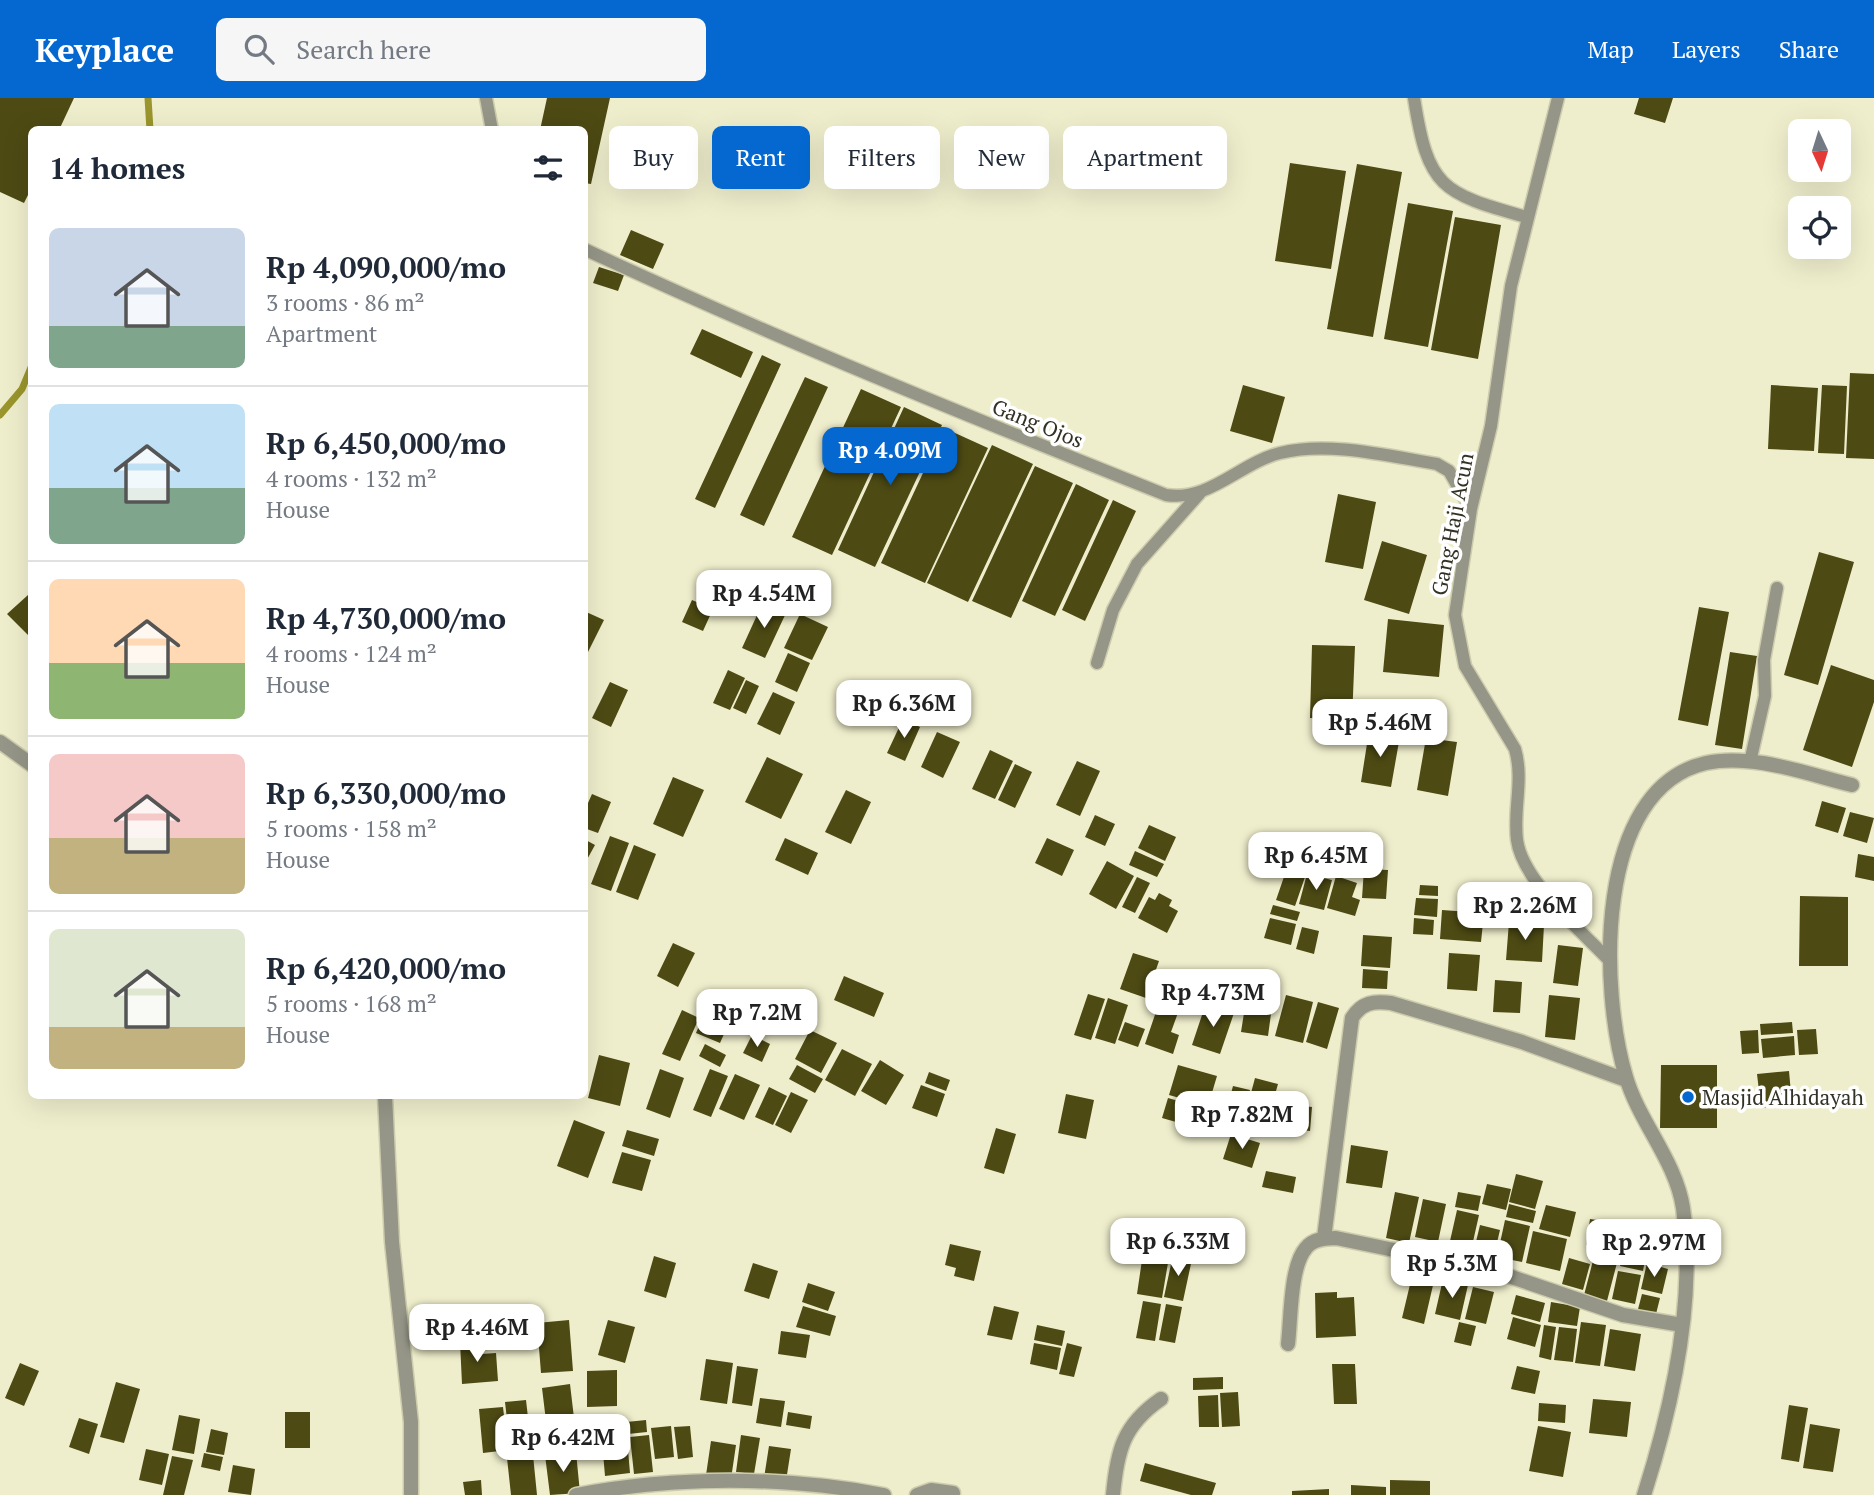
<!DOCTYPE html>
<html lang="en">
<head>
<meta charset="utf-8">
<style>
  :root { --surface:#fff; --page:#f6f6f7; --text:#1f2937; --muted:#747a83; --line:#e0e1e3; --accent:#0468d0 }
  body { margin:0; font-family:"PT Serif",serif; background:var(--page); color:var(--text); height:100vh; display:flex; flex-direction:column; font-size:26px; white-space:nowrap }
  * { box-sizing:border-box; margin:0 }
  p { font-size:23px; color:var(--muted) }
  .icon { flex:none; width:38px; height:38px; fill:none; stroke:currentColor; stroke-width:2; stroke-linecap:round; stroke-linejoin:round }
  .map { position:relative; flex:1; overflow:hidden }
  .details { position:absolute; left:28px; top:28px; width:560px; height:973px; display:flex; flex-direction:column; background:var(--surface); border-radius:10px; box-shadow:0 7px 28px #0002 }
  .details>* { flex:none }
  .banner { position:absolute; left:609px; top:28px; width:665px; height:63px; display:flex; gap:14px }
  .needle { width:46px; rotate:176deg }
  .controls { position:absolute; left:1788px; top:21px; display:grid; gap:14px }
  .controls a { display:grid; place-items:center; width:63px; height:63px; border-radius:10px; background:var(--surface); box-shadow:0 7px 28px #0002; font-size:35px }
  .price { position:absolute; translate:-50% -60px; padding:0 16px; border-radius:14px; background:#fff; color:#222; font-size:23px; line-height:46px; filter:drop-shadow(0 2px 4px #0008) }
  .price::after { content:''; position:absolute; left:50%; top:42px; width:21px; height:16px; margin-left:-10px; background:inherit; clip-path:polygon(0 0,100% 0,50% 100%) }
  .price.selected { background:var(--accent); color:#fff }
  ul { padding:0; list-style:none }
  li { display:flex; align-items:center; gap:21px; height:175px; padding:0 21px }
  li+li { border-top:2px solid var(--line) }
  li span { display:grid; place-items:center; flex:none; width:196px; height:140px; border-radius:10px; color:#555 }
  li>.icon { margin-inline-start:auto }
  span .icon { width:84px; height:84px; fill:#fffc; stroke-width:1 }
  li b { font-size:30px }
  h2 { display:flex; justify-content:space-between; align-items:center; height:84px; padding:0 21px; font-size:30px }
  .pill { padding:0 24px; border-radius:10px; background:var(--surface); box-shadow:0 7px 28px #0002; font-size:24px; line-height:63px }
  .pill.selected { background:var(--accent); color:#fff }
  header { display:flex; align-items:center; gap:42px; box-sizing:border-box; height:98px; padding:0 35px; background:var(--accent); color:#fff }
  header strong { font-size:33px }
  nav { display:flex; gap:38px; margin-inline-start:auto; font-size:24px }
  .search { width:490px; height:63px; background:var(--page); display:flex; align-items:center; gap:18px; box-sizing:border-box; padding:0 24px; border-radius:10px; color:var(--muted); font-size:26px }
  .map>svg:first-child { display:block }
</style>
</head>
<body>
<header>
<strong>Keyplace</strong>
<div class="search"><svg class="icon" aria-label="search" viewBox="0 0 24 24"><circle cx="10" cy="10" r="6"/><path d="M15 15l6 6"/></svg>Search here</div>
<nav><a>Map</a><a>Layers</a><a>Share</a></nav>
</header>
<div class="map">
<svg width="1874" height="1397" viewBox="0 0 1874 1397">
  <rect width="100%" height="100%" fill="#efeecc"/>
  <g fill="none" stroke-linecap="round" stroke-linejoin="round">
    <path stroke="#9a952c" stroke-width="7" d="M148,0L150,32
      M0,317L22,291L32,267"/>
  </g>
  <path fill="#4d4a14" d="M0,0H74L59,32H32V89L24,105L0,94Z
    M547,0H610L591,86L584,85V32H540Z
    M1639,0H1673L1665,25L1634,16Z
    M1290,65L1346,73L1331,171L1275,163Z
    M1357,66L1402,74L1373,239L1327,231Z
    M1408,105L1453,113L1428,249L1384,241Z
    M1455,119L1501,127L1478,261L1431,252Z
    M631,132L664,146L653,171L620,157Z
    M599,169L624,177L618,193L593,185Z
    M702,231L753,254L741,280L690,256Z
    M762,257L781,266L715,410L695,401Z
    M1850,275L1874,276V361L1846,360Z
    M805,279L828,289L764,428L740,417Z
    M1243,287L1285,299L1272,345L1230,333Z
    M1771,287L1818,290L1814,353L1768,351Z
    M1822,287L1847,288L1844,356L1818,355Z
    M861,291L901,309L832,457L792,439Z
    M904,309L942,327L875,469L838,452Z
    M944,330L988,350L925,485L881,465Z
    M992,347L1033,366L968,504L927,485Z
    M1035,368L1073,385L1011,520L972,503Z
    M1076,386L1109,402L1055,518L1022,503Z
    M1338,396L1376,404L1363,471L1325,464Z
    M1113,402L1136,413L1085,523L1062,512Z
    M1382,443L1427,457L1409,516L1364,502Z
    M1819,454L1854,464L1818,587L1784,577Z
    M28,497L32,501V541L7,516Z
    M692,502L713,511L703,533L682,524Z
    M763,504L786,515L765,560L742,550Z
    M1699,509L1729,514L1708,628L1678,622Z
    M584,513L604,522L584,562Z
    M800,516L828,529L812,562L784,550Z
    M1388,521L1444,527L1439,579L1383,574Z
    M1312,547L1355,548L1352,622L1310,620Z
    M1730,554L1757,558L1742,651L1715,647Z
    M788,555L810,565L797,594L775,584Z
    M1831,567L1874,582V604L1852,669L1803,652Z
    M728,572L745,580L730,612L713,605Z
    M746,582L759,588L746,616L733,610Z
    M610,584L628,592L611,629L592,620Z
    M773,594L795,604L780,637L757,626Z
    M903,621L920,629L905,663L887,655Z
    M1369,633L1400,638L1391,689L1361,684Z
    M937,634L960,644L943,680L921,669Z
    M1426,640L1457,644L1448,698L1417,692Z
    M990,652L1013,663L995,701L972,691Z
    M767,659L803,676L781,721L745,704Z
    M1077,663L1100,673L1080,718L1056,707Z
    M1015,666L1032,674L1015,710L998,702Z
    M673,679L704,692L683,739L653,726Z
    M846,692L871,704L851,746L825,734Z
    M592,696L611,704L598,735L584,730V714Z
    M1822,703L1846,710L1838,735L1815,728Z
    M1850,714L1874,720L1867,745L1843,738Z
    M1095,717L1115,726L1105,748L1085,739Z
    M1149,727L1176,739L1165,763L1138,750Z
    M610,738L629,745L611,793L591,786Z
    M785,740L818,755L808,777L775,762Z
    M1047,740L1074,752L1062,778L1035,765Z
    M584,741L595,747L584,767Z
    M634,747L656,756L638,802L616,794Z
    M1135,753L1164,766L1157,779L1129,767Z
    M1858,756L1874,759V783L1855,779Z
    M1107,763L1134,778L1116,811L1089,796Z
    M1364,771L1388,772L1386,801L1362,800Z
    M1286,773L1305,779L1295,808L1276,802Z
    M1307,776L1332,782L1324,812L1299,806Z
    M1336,778L1357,785L1352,799L1360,802L1355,818L1327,810Z
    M1137,779L1150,785L1135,815L1122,809Z
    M1420,787L1438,788V798L1419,797Z
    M1159,795L1172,802L1169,808L1178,813L1167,835L1138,820L1149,799L1155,802Z
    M1800,798L1848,799V868H1799Z
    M1416,800L1438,801L1437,819L1414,817Z
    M1273,807L1300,814L1297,823L1270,816Z
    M1442,812L1484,815L1481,844L1440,841Z
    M1270,820L1296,826L1291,847L1264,840Z
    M1414,820L1434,822L1433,837L1413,836Z
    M1509,824L1544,827L1542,864L1506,862Z
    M1302,829L1319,833L1314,856L1296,851Z
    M1363,837L1392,839L1390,870L1361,868Z
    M673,845L695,855L678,889L657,878Z
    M1558,847L1583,850L1578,888L1553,885Z
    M1133,855L1159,863L1146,900L1120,891Z
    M1449,855L1480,857L1477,893L1447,891Z
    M1363,871L1388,873L1387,891L1362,890Z
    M844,878L884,895L874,919L834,902Z
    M1495,882L1522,884L1520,915L1493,914Z
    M1088,896L1105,901L1091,942L1074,937Z
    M1247,896L1273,901L1268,938L1241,934Z
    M1286,897L1313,904L1303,945L1275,938Z
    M1549,897L1580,900L1575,942L1545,939Z
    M712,899L736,909L720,945L696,935Z
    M1108,900L1128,907L1115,946L1095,940Z
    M1318,904L1339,910L1327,951L1306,944Z
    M1159,905L1179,912L1171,934L1179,937L1173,956L1145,946Z
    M1206,905L1234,915L1220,956L1192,947Z
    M682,912L699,920L680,963L662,956Z
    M1125,924L1145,931L1138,949L1118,942Z
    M1792,924L1793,935L1761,937L1760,926Z
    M1816,931L1818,956L1799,957L1797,932Z
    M810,932L837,945L821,975L795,961Z
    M1758,932L1759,955L1742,956L1740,933Z
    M752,937L770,946L762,964L743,955Z
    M1794,938L1795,957L1763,960L1761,941Z
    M705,946L726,957L720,969L699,958Z
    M842,951L872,966L855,998L825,982Z
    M599,957L630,965L620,1008L588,1000Z
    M880,962L904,977L886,1007L861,993Z
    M797,967L823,981L815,995L789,981Z
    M1178,967L1217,978L1208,1008L1169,997Z
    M1661,967H1717V1030H1660Z
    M660,971L684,980L670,1020L646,1011Z
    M710,971L728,978L711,1019L693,1012Z
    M1789,973L1792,1006L1761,1010L1757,976Z
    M929,974L950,982L946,993L925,985Z
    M735,976L760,987L744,1022L719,1011Z
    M1255,980L1278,986L1274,1000L1251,995Z
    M921,987L945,996L937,1019L912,1010Z
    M1233,988L1250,992L1239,1033L1222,1029Z
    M769,989L787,998L773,1027L755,1019Z
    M791,994L808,1002L791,1035L775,1027Z
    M1066,996L1094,1002L1086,1041L1058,1035Z
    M1168,1000L1210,1012L1204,1032L1162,1020Z
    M1250,1001L1266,1005L1257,1038L1241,1034Z
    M1284,1006L1312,1009L1310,1033L1281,1030Z
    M574,1022L605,1034L588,1080L557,1068Z
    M996,1030L1016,1036L1004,1076L984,1070Z
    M627,1032L659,1041L654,1058L622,1048Z
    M1231,1036L1260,1045L1252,1070L1223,1061Z
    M1351,1047L1388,1053L1382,1090L1346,1085Z
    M622,1054L651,1062L642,1093L612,1085Z
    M1266,1073L1296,1079L1293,1095L1262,1089Z
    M1516,1076L1543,1083L1535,1111L1509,1104Z
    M1487,1086L1511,1091L1506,1112L1482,1106Z
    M1395,1094L1419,1099L1409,1145L1386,1140Z
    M1458,1094L1481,1098L1478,1113L1455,1109Z
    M1423,1101L1446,1106L1438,1144L1415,1139Z
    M1509,1106L1536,1113L1533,1125L1506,1119Z
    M1546,1107L1576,1114L1570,1139L1539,1131Z
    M1457,1112L1479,1117L1472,1148L1450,1143Z
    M1590,1121L1623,1126L1619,1152L1586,1147Z
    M1505,1122L1530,1128L1522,1164L1497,1159Z
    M1480,1127L1500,1132L1495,1153L1475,1148Z
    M1533,1133L1567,1141L1560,1173L1526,1165Z
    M1655,1137L1674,1143L1667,1164L1648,1159Z
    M1624,1145L1647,1150L1643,1173L1620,1168Z
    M950,1146L981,1153L974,1183L954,1178L956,1170L945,1167Z
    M1143,1155L1169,1159L1162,1200L1137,1196Z
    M1595,1155L1618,1161L1607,1203L1584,1197Z
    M1173,1157L1192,1161L1183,1203L1164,1199Z
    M654,1158L676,1165L666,1200L644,1193Z
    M1569,1160L1590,1166L1583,1192L1562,1186Z
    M753,1165L778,1173L769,1201L744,1193Z
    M1647,1165L1668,1171L1662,1196L1641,1191Z
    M1618,1173L1641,1177L1635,1206L1612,1201Z
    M1412,1178L1434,1183L1424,1226L1402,1220Z
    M1443,1181L1468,1187L1460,1222L1435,1216Z
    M808,1185L835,1194L828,1213L802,1204Z
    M1473,1189L1494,1194L1486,1226L1465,1221Z
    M1337,1194V1200L1354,1199L1356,1238L1316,1240L1315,1195Z
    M1642,1196L1660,1200L1655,1220L1637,1215Z
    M1516,1197L1545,1205L1540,1224L1511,1216Z
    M1143,1203L1161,1206L1155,1243L1136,1240Z
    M1551,1204L1580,1209L1577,1228L1548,1224Z
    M1166,1206L1182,1209L1175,1245L1159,1242Z
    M803,1208L836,1218L830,1238L796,1229Z
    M994,1208L1019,1214L1012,1242L987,1237Z
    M1513,1219L1541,1227L1535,1249L1507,1241Z
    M569,1222L573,1273L541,1275L537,1225Z
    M608,1222L635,1229L625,1265L598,1257Z
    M1459,1224L1476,1228L1471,1248L1454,1244Z
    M1581,1224L1606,1227L1600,1268L1575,1265Z
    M1037,1227L1065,1233L1062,1248L1034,1242Z
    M1544,1227L1556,1229L1551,1262L1539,1259Z
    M1559,1229L1577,1231L1573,1264L1554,1262Z
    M1610,1231L1641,1236L1635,1273L1604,1268Z
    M781,1233L810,1237L806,1260L778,1256Z
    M480,1242L481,1256L496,1255L498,1283L462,1286L460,1244Z
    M1034,1245L1061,1250L1057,1272L1030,1266Z
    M1067,1245L1082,1249L1074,1279L1059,1276Z
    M706,1261L733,1265L727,1306L700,1302Z
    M20,1265L39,1273L24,1308L5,1300Z
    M1332,1266H1355L1357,1306H1334Z
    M737,1268L758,1271L752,1308L732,1305Z
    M1517,1268L1540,1273L1535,1296L1511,1291Z
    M617,1272V1308L587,1309V1273Z
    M1223,1279V1291L1193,1292V1280Z
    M116,1284L140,1291L124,1345L100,1339Z
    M570,1286L574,1320L546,1323L542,1290Z
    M1238,1294L1240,1328L1222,1329L1220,1295Z
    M1218,1297L1219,1329H1199L1198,1298Z
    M760,1300L785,1303L781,1329L756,1325Z
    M1593,1301L1631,1304L1627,1339L1589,1335Z
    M526,1302L530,1337L509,1339L505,1304Z
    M1539,1305L1566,1307L1565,1325L1538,1323Z
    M1789,1307L1808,1310L1799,1364L1781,1361Z
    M503,1309L508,1352L483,1355L479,1311Z
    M285,1314H310V1350H285Z
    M788,1314L812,1318L810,1331L786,1327Z
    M179,1317L200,1321L194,1356L172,1352Z
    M79,1320L98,1326L89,1356L69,1349Z
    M646,1322L647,1334L599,1339L597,1327Z
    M571,1325L574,1347L546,1350L544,1328Z
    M1810,1326L1840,1331L1833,1374L1803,1370Z
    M671,1328L674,1359L655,1361L651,1330Z
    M690,1328L693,1359L678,1361L674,1329Z
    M1538,1328L1571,1334L1563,1379L1529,1373Z
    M211,1331L228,1335L224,1357L206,1354Z
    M649,1337L653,1374L634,1376L630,1339Z
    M741,1337L760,1340L754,1376L736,1374Z
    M536,1339L537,1353L511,1356L510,1341Z
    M627,1340L630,1375L605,1378L602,1343Z
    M711,1343L736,1347L731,1381L706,1377Z
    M769,1348L791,1351L786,1383L764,1380Z
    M146,1351L169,1356L162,1387L139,1382Z
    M576,1354L580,1395L550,1397L545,1357Z
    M204,1355L223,1359L220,1373L201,1369Z
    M533,1357L537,1397H511L507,1360Z
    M172,1358L193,1362L184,1397H163Z
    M1145,1365L1216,1385L1212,1397H1191L1140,1383Z
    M233,1367L255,1371L251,1397L228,1394Z
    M481,1382L482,1397H465L463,1384Z
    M1390,1382L1430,1383V1397H1390Z
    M1351,1387L1386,1389V1397H1351Z
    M1329,1391V1397H1292V1393Z"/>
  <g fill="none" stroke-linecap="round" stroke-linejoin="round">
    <g stroke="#cdccae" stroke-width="15">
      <path id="lane" d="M486,0L492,32
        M1414,0C1428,90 1441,95 1526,119
        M1558,0L1511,188L1491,328L1471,411L1455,517L1465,568L1515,651C1524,682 1513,711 1517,742C1522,782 1581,833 1608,861
        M584,151C775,240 970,319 1166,397C1209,404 1240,365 1280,355C1329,343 1388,358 1437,366L1449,373L1471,411
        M1097,565L1113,512L1137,466L1200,395
        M1750,664L1765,598L1764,562L1777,490"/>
    </g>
    <g stroke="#cdccae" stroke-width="17">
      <path id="street" d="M0,644L32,667
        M385,998L392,1144L411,1324V1397
        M1324,1140L1352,920C1362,904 1374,903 1391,905L1522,944L1626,982
        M1288,1246C1291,1221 1290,1168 1306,1150C1313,1141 1325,1140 1336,1140L1491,1172L1623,1217L1682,1227
        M576,1397C675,1378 785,1378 884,1397
        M917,1397L931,1392L953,1395
        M1113,1397C1117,1353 1123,1327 1161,1301
        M1644,1397C1672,1309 1696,1202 1683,1110C1676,1063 1639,1024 1626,979C1600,893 1593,691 1706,665C1752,655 1807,676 1852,687"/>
    </g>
    <use href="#lane" stroke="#969688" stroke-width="12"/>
    <use href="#street" stroke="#969688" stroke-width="14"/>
  </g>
  <circle fill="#0468d0" stroke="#fff" stroke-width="2.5" cx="1688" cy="999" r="7"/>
  <g text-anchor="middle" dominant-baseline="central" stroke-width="7" stroke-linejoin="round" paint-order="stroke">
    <g font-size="21" fill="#333225" stroke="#fff">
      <text transform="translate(1038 325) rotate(22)">Gang Ojos</text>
      <text transform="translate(1452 426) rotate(-79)">Gang Haji Acun</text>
    </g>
    <g font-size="21" fill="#333225" stroke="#fff" text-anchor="start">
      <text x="1702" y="999">Masjid Alhidayah</text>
    </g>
  </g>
</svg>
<div class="controls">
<a><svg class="needle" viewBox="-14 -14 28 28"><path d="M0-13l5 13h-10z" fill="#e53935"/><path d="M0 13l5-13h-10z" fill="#747a83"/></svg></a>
<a><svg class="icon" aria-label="locate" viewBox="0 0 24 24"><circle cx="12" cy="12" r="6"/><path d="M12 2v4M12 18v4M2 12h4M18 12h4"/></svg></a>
</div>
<b class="price selected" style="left:890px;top:389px">Rp 4.09M</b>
<b class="price" style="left:764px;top:532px">Rp 4.54M</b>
<b class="price" style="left:904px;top:642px">Rp 6.36M</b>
<b class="price" style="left:1380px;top:661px">Rp 5.46M</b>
<b class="price" style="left:1316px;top:794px">Rp 6.45M</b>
<b class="price" style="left:1525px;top:844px">Rp 2.26M</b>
<b class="price" style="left:1213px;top:931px">Rp 4.73M</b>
<b class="price" style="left:757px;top:951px">Rp 7.2M</b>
<b class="price" style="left:1242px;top:1053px">Rp 7.82M</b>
<b class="price" style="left:1178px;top:1180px">Rp 6.33M</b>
<b class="price" style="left:1654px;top:1181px">Rp 2.97M</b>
<b class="price" style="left:1452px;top:1202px">Rp 5.3M</b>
<b class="price" style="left:477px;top:1266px">Rp 4.46M</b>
<b class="price" style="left:563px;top:1376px">Rp 6.42M</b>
<div class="banner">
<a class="pill">Buy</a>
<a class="pill selected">Rent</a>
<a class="pill">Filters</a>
<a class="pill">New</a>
<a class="pill">Apartment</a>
</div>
<section class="details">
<h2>14 homes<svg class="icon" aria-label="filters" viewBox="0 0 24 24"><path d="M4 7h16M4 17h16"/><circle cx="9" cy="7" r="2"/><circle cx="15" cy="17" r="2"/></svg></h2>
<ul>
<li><span style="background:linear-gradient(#c9d6e8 70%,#7fa58c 0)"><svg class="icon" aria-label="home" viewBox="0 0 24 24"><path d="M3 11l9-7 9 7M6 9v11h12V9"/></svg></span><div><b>Rp 4,090,000/mo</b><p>3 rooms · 86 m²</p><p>Apartment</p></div></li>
<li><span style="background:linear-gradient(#bfe0f5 60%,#7fa58c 0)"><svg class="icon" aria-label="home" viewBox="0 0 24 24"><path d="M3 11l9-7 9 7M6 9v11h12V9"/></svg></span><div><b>Rp 6,450,000/mo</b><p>4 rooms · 132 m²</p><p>House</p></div></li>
<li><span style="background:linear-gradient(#ffd9b3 60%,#8fb573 0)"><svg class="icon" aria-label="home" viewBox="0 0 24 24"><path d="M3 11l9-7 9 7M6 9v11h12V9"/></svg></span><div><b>Rp 4,730,000/mo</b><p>4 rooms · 124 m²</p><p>House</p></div></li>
<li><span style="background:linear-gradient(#f6c9c9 60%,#c2b280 0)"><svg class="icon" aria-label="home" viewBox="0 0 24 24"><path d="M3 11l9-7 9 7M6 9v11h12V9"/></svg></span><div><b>Rp 6,330,000/mo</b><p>5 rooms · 158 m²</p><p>House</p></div></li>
<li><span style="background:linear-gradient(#dfe7d0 70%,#c2b280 0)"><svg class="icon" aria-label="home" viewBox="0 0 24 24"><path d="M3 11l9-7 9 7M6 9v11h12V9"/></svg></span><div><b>Rp 6,420,000/mo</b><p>5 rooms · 168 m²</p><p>House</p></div></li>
</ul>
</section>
</div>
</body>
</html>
